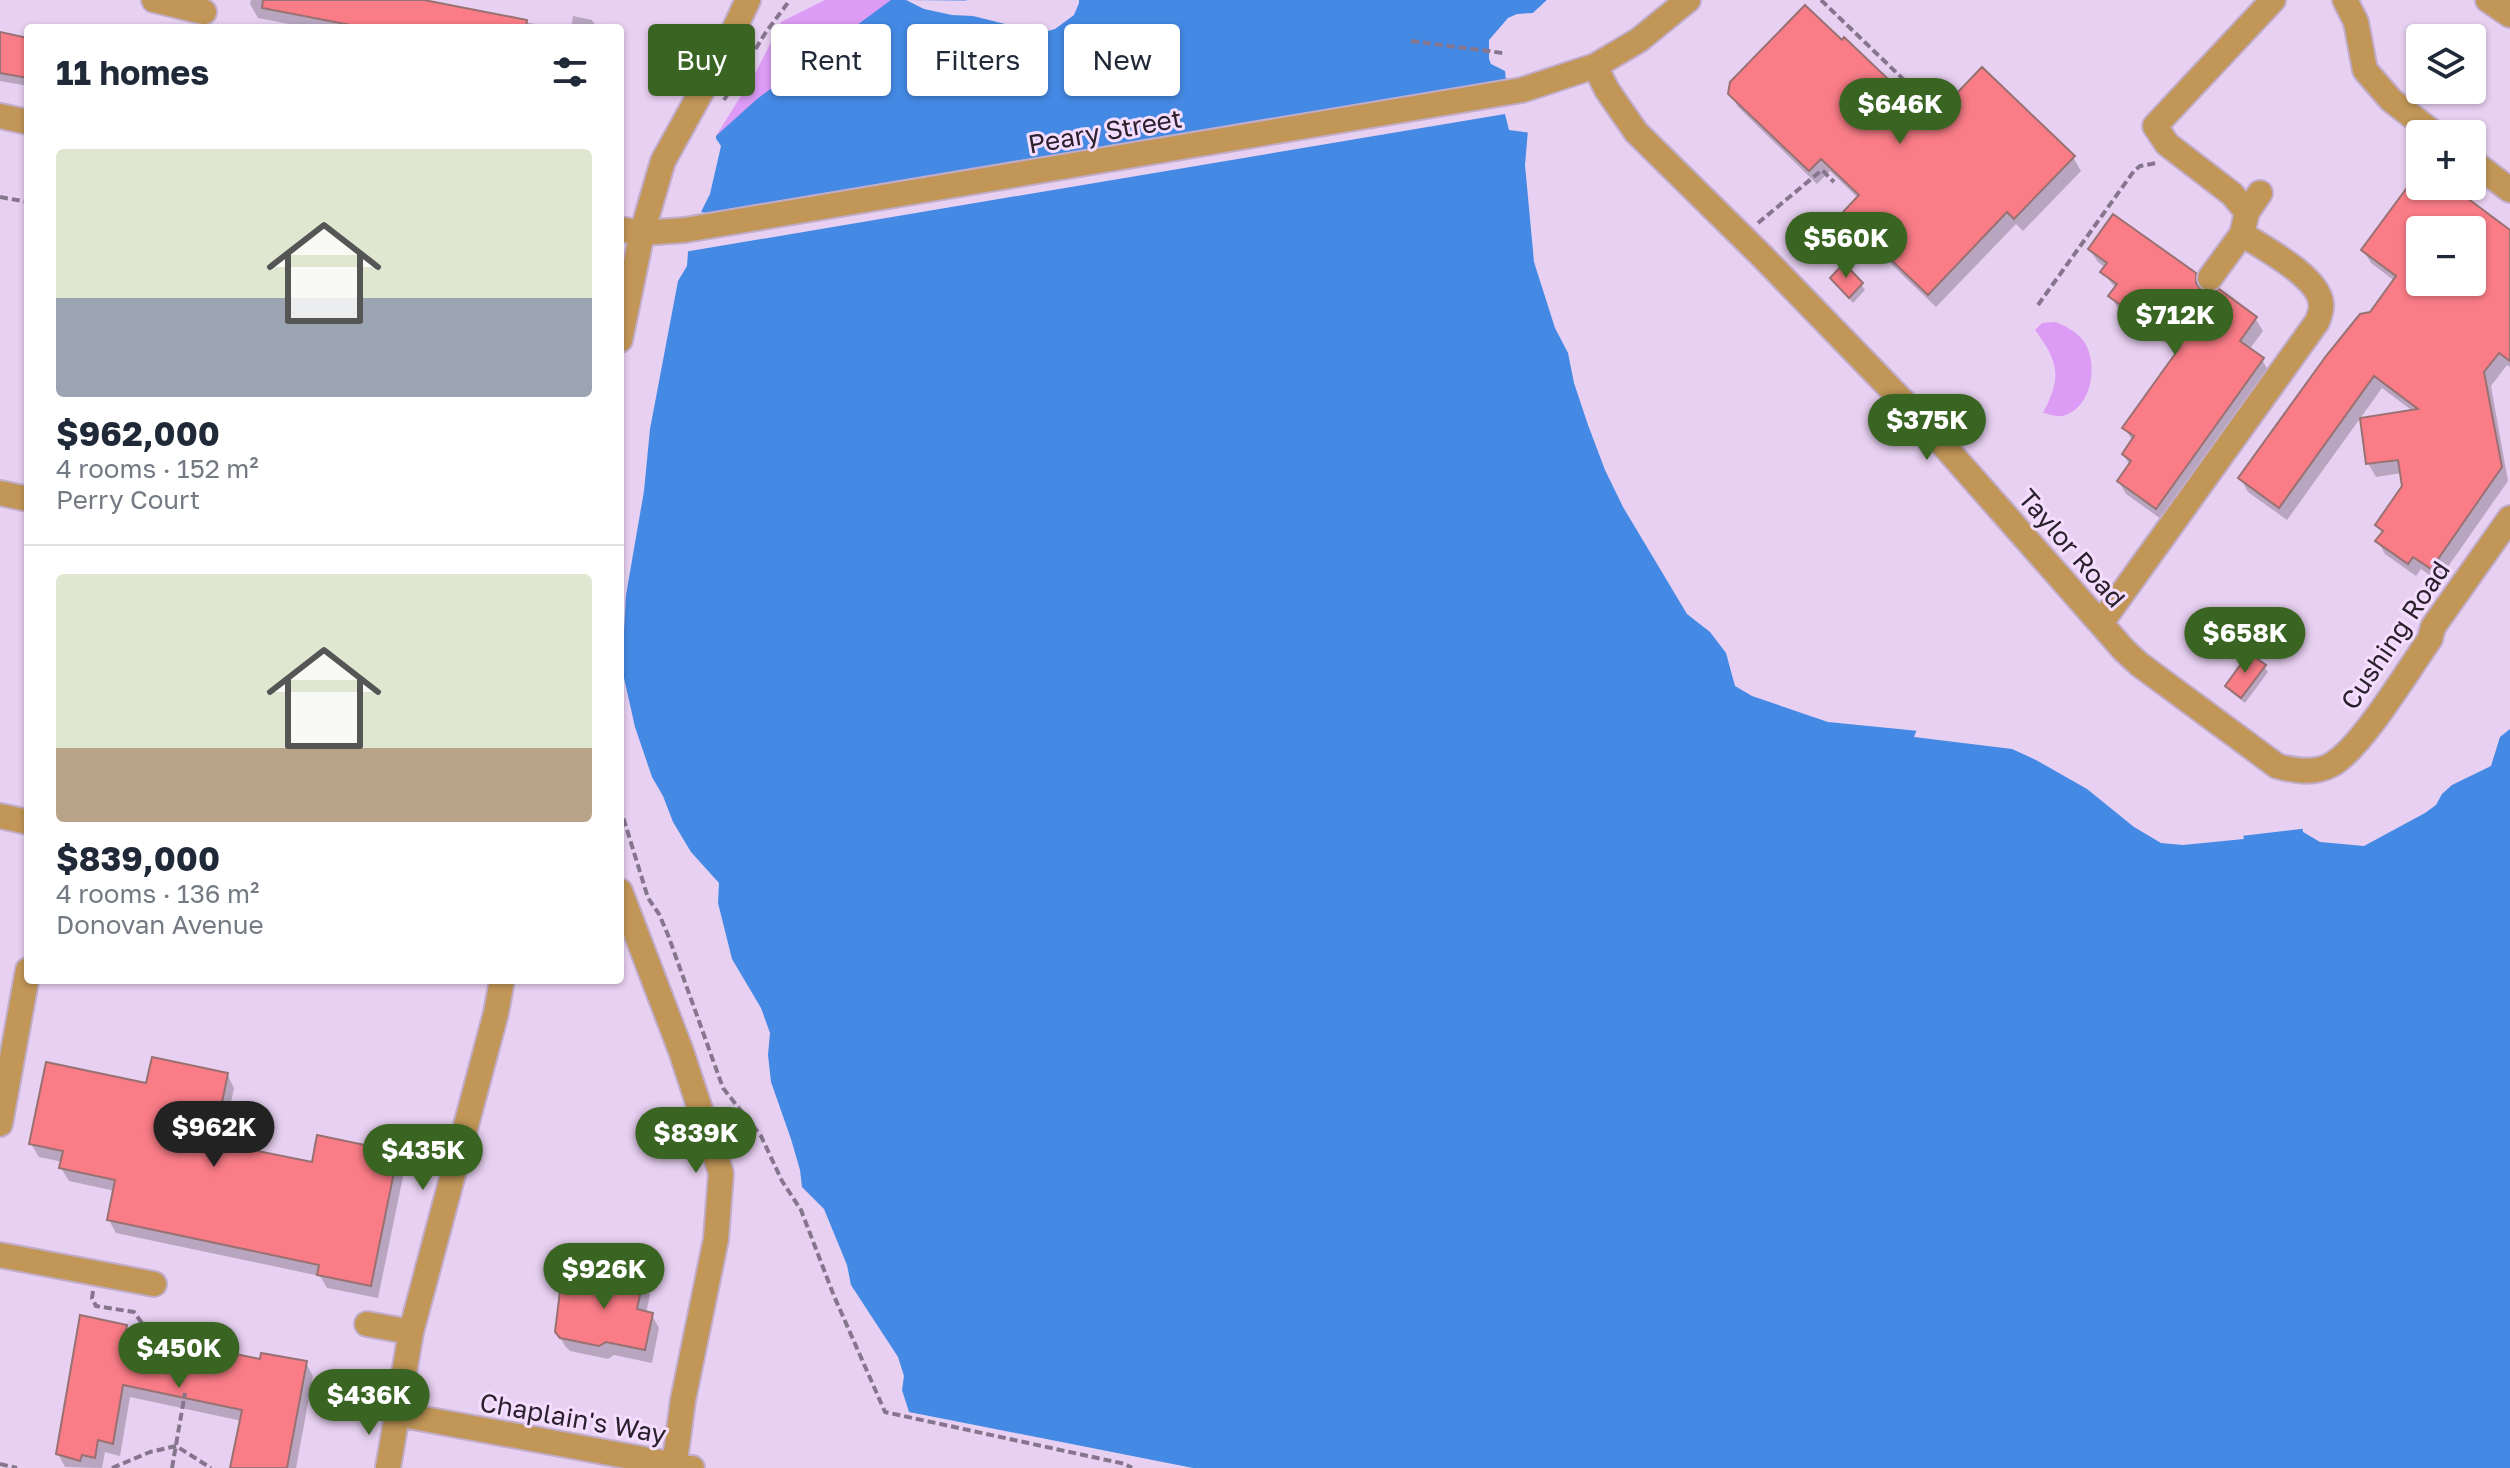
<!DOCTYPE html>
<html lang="en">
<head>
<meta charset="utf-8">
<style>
  :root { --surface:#fff; --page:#f6f6f7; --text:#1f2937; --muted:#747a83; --line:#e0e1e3; --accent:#396421 }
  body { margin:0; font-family:"Golos Text",sans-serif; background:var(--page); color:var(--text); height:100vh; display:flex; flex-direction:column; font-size:30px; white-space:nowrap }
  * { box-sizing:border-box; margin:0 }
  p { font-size:26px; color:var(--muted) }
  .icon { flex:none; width:44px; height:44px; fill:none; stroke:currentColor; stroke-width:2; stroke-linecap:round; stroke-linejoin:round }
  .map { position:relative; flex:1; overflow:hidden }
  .drawer { position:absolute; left:24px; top:24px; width:600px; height:960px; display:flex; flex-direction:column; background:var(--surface); border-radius:8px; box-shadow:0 2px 6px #0004 }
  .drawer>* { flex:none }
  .hud { position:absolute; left:648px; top:24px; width:760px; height:72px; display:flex; gap:16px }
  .buttons { position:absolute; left:2406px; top:24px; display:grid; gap:16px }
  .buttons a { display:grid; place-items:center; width:80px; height:80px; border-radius:8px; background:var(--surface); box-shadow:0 2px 6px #0004; font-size:40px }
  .price { position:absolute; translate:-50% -68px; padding:0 18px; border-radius:28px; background:var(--accent); color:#fff; font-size:26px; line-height:52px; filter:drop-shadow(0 2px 4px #0008) }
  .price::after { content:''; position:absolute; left:50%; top:48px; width:24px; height:18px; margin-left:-12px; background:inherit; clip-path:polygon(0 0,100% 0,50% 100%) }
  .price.selected { background:#222; color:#fff }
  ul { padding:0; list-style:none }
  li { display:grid; align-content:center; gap:16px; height:424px; padding:0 32px }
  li+li { border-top:2px solid var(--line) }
  li span { display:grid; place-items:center; height:248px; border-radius:8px; color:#555 }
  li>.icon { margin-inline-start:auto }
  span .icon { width:144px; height:144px; fill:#fffc; stroke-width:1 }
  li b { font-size:34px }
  h2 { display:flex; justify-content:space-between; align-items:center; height:96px; padding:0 32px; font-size:34px }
  .tag { padding:0 28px; border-radius:8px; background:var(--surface); box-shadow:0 2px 6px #0004; font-size:28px; line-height:72px }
  .tag.selected { background:var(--accent); color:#fff }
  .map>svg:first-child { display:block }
</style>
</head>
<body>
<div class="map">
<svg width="2510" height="1468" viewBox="0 0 2510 1468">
  <rect width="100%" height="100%" fill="#e7d0f1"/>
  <path fill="#dc9bf5" d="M825,0H906L710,194L716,136L756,72L781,22Z
    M2055,322C2067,326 2080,334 2086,345C2098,368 2091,409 2062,416C2057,417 2049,414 2043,413C2062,377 2059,362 2035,330L2042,323Z"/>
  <path fill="#4489e4" d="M891,0H965L981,6L1050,12L1059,0H1547L1533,13L1496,37L1494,50L1507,64L1521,113L1529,118L1525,165L1534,262L1555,328L1568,353L1574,383L1588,425L1605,470L1623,507L1687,614L1710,632L1726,653L1735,686L1752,696L1828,722L1959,735L2016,746L2052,761L2161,840L2190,842L2309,828L2361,830L2409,809L2510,712V1468H1193L909,1412L902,1390L904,1376L898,1357L851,1285L847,1265L824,1209L802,1187L800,1170L791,1139L771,1082L768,1055L770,1033L761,1008L732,959L718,903L719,883L691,852L673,822L663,796L652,777L635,727L622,669L626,595L644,491L650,429L678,281L687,266L688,252L716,151V136L757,99Z"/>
  <path fill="#e7d0f1" d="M906,0L1014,1L1049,8L1055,0H1079V3L1074,15L1055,29L1041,33L973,16L952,15L924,9Z
    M1547,0H1551L1536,16L1522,21L1499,39L1498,49L1509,62L1519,67L1517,76H1520L1524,110L1532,117V133L1509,130L1505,114L684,252L712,151L713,134L721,146L710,194L701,212L713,214L1506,80L1505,71L1491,64L1489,59V40L1508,18L1517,14L1533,13Z
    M2510,708V729L2500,737L2491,766L2452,785L2442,794L2436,805L2425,813L2364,846L2320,842L2303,832L2302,824L2326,827L2356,820L2362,825L2398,802L2408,804L2422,794L2429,773L2451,761L2464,740L2481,723Z
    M1917,729L1960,731L2016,742L2054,758L2081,775L2136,820L2162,836L2189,838L2242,831L2244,839L2183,845L2161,843L2134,827L2087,789L2036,760L2012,749L1914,737Z"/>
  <path fill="#0003" fill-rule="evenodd" d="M251,0H414L555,28H309L258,18L250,4Z
    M573,16L592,20L597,28H571Z
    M0,34L28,40V86L0,81Z
    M1730,93L1931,123L2073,157L2081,171L2023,231L2016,224L1936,307L1852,227L1845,213L1859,199L1830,171L1817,184L1738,107Z
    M2420,174V186H2448L2510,232V367L2507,365L2491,386L2508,481L2438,581L2421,569L2416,576L2385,554L2378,541L2383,534L2377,525L2405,486L2402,473L2376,477L2368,463L2414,412L2382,388L2287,520L2248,492L2241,479L2395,281L2371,263L2363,250ZM2420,230H2472V282H2420Z
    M2090,250L2195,275L2203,292L2255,318L2263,331L2249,350L2262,360L2270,373L2164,521L2126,494L2119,482L2130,466L2124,455L2133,442L2125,428L2179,352L2118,309L2111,296L2116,289L2103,272L2106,268L2098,262Z
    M1836,284H1861L1865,290L1853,303Z
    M2264,666L2268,672L2245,703L2231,692L2227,686Z
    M227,1074L234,1088L222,1145L313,1164L397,1154L405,1167L378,1298L327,1288L320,1276L116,1233L109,1220L115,1191L69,1181L61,1168L63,1162L39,1157L31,1144L148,1086Z
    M642,1282L650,1295L646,1313L652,1315L659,1328L652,1363L614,1355L608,1359L570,1351L565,1346L557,1332L578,1296Z
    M125,1327L129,1334L262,1362L306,1363L313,1376L296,1468H232L242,1421L130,1397L120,1456L105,1452L102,1468L65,1467L58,1454Z"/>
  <path fill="#f97c87" stroke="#997172" stroke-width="2" fill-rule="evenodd" d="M263,0H424L527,20L526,28H366L262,8Z
    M1805,5L1842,40L1844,37L1931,120L1982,67L2075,156L2014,219L2007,212L1928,295L1842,213L1859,195L1821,159L1809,171L1728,94L1730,82Z
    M0,32L28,38V78L0,73Z
    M2420,170V186H2451L2510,230V361L2499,353L2484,372L2502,467L2431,569L2413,557L2408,564L2375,541L2383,531L2375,525L2402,486L2398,460L2366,464L2360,418L2418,409L2374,376L2279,508L2238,478L2326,356L2360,314L2370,312L2396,276L2361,250ZM2420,230H2472V282H2420Z
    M2113,214L2196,273V283L2201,290L2209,293L2219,289L2257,317L2240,341L2264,358L2156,509L2117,481L2131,461L2122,454L2134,436L2122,428L2180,347L2108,296L2117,284L2100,272L2107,263L2088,249Z
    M1844,263L1863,283L1849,298L1830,278Z
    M2249,653L2266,665L2241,698L2225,686Z
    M152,1057L228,1073L214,1142L312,1162L317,1135L398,1152L371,1286L317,1275L319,1265L107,1220L115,1180L59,1168L63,1151L29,1144L46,1062L146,1083Z
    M582,1267L643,1280L637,1309L653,1313L645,1350L606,1342L599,1346L560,1338L555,1332L560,1291L576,1294Z
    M80,1315L127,1325L126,1331L260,1359L261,1353L307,1361L287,1468H230L242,1410L123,1385L113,1444L98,1440L95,1458L82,1455L80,1461L56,1454Z"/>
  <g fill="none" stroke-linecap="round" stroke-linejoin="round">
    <g stroke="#c1adca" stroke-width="28">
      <path id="minor" d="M154,0L204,12
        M2345,0L2356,22L2365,70L2391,100L2435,134
        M2488,0L2510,15
        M1595,66L1607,90L1636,132L1762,256L1924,423L2124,650L2139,664L2277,766C2295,771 2314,774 2331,765C2361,749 2408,670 2430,639L2433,627L2510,518
        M0,116L28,122
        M2472,161L2510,190
        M2247,212L2232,194L2167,144L2155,126L2273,0
        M620,229L642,233L685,230L1522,90L1595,66L1639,40L1688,0
        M2210,278L2242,234L2247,212L2260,193
        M620,340L642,233L663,161L725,49L748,0
        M0,493L28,499
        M2101,623L2317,322C2319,317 2322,309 2321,303C2318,276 2263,248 2242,234
        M0,816L28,822
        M620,891L681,1051L721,1173L716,1239L683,1400L674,1468
        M0,1124L28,970
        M0,1255L154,1284
        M367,1324L411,1332
        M397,1414L692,1468
        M388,1468L411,1332L496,1013L502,980"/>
    </g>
    <path stroke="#86768d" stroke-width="4" stroke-dasharray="8 4" stroke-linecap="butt" d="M1821,0L1929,104
      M1411,41L1503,53
      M2413,90L2420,82
      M724,100L766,32L790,0
      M0,197L28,202
      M1758,223L1822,170L1834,182
      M2038,305L2134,171L2140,166L2157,163
      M620,807L648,898L659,914L668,935L723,1088L761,1136L782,1181L801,1210L834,1296L885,1412L1125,1464L1132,1468
      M93,1291L92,1298L96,1306L134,1312L144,1326L198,1337L197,1346
      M0,1464L17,1468
      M112,1468L150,1452L176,1446L211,1468
      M172,1468L185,1393"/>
    <use href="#minor" stroke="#c19657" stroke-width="24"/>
  </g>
  <g text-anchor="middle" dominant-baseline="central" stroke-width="6" stroke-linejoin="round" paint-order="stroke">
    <g font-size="26" fill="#2a212d" stroke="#f5ddff">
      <text transform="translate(1105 131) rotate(-10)">Peary Street</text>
      <text transform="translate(2072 548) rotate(49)">Taylor Road</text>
      <text transform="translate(2395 635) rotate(-56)">Cushing Road</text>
      <text transform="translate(573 1418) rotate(10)">Chaplain's Way</text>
    </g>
  </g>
</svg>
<div class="buttons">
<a><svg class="icon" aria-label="layers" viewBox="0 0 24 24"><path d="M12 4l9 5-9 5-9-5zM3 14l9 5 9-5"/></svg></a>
<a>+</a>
<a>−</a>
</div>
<b class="price" style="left:1900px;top:146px">$646K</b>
<b class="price" style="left:1846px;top:280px">$560K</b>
<b class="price" style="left:2175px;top:357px">$712K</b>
<b class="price" style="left:1927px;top:462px">$375K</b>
<b class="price" style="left:2245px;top:675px">$658K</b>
<b class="price selected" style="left:214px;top:1169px">$962K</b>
<b class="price" style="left:696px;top:1175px">$839K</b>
<b class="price" style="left:423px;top:1192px">$435K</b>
<b class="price" style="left:604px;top:1311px">$926K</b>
<b class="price" style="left:179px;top:1390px">$450K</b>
<b class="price" style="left:369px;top:1437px">$436K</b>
<div class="hud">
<a class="tag selected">Buy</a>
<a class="tag">Rent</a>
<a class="tag">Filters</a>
<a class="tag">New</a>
</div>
<section class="drawer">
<h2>11 homes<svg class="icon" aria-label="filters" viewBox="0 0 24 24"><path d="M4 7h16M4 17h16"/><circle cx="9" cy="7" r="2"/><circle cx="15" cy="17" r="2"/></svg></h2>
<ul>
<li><span style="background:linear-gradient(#dfe7d0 60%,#9aa5b1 0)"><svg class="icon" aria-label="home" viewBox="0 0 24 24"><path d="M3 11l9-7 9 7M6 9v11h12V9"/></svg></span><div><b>$962,000</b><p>4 rooms · 152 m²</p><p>Perry Court</p></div></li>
<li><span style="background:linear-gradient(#dfe7d0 70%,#b9a48a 0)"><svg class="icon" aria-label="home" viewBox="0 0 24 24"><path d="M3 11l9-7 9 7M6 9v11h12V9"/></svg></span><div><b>$839,000</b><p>4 rooms · 136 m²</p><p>Donovan Avenue</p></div></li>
</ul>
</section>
</div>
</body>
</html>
